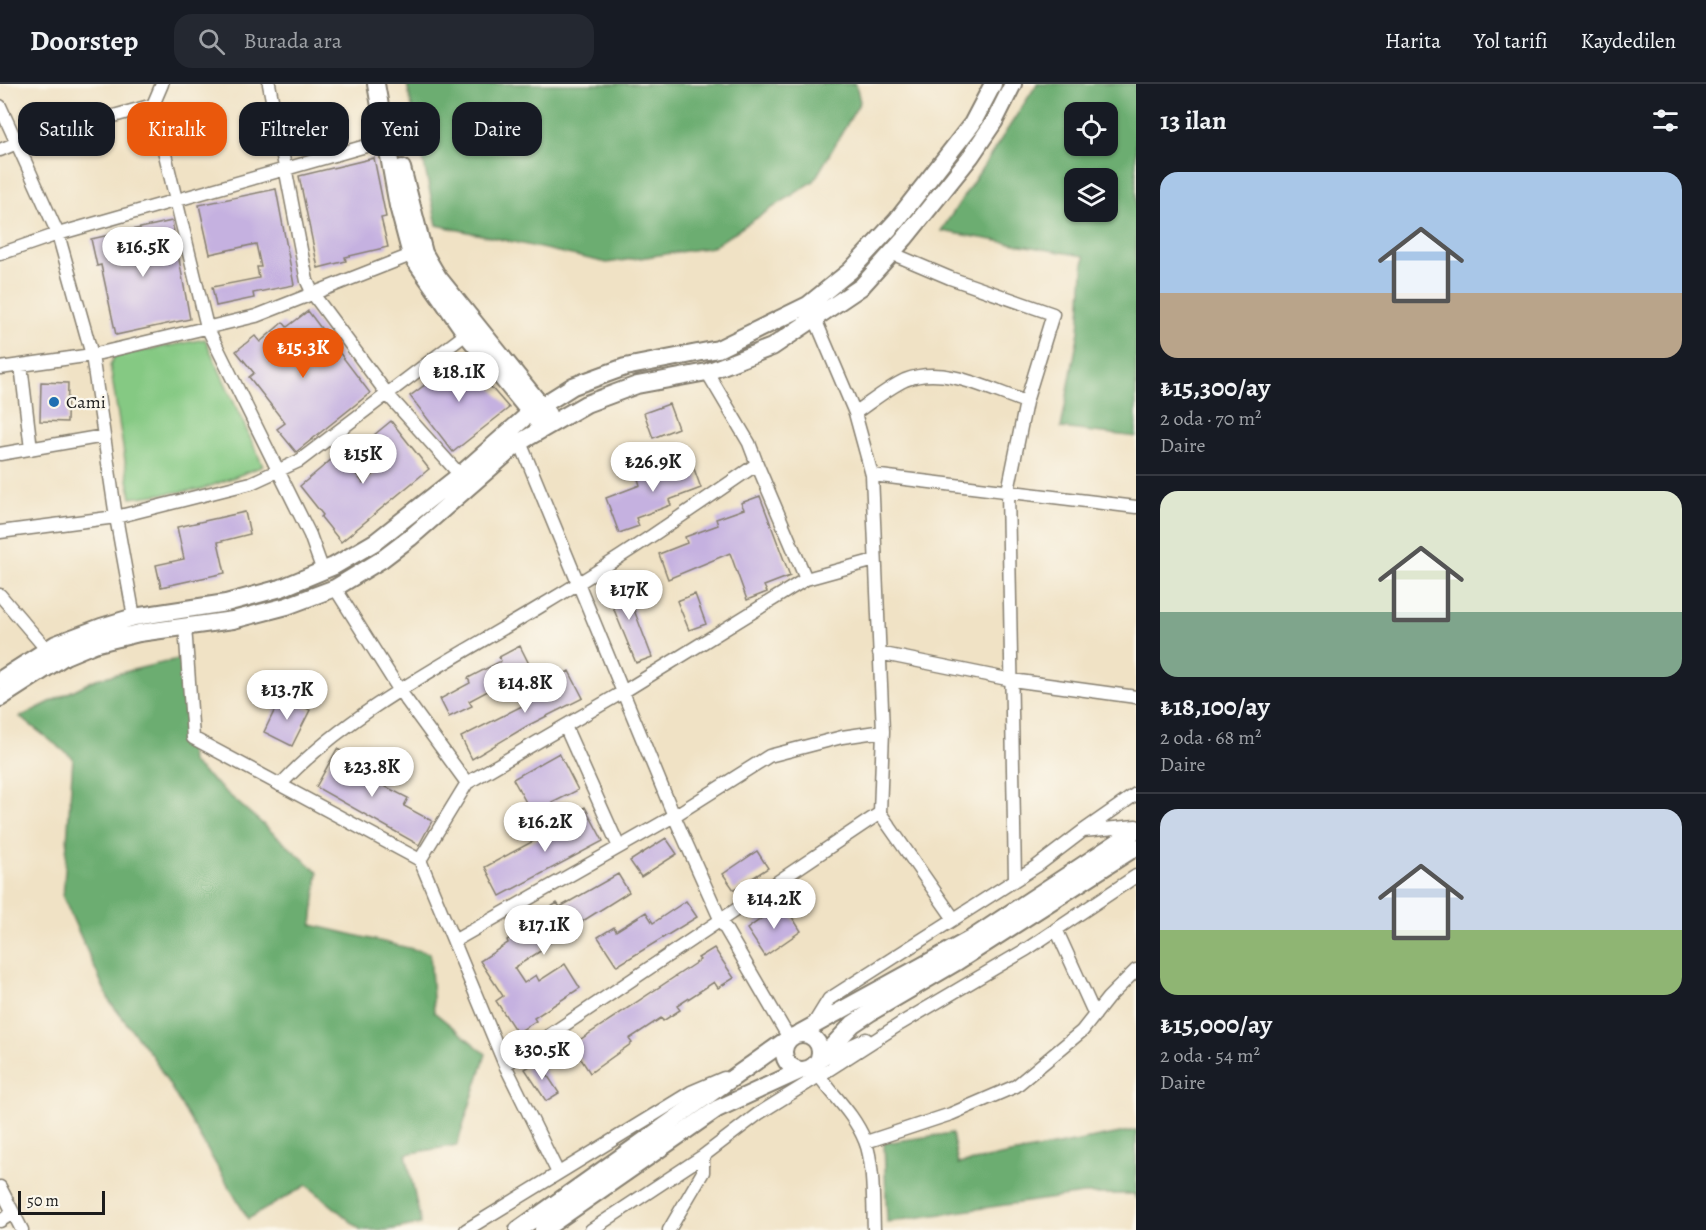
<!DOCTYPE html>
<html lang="tr">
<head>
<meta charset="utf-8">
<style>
  :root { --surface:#171b24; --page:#242831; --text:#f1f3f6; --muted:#9ea1a6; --line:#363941; --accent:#ea580c }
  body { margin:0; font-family:Alegreya,serif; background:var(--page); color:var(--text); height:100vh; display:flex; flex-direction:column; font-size:22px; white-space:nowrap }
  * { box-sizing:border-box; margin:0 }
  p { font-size:20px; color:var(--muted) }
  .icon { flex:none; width:33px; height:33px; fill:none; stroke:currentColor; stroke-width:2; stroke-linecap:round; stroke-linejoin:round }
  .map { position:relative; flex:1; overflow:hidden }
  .panel { display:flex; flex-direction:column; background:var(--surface); width:570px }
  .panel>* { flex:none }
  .top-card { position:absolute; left:18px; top:18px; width:570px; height:54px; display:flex; gap:12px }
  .buttons { position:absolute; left:1064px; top:18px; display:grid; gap:12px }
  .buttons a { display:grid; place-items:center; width:54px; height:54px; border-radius:12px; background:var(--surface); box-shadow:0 2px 4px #0004; font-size:30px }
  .scale { position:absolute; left:18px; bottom:15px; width:87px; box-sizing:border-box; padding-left:6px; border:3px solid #1c1c1c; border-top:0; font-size:16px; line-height:21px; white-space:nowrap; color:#1c1c1c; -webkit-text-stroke:4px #fbf7ec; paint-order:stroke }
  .price { position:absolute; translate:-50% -51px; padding:0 14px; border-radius:21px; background:#fff; color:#222; font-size:20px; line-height:39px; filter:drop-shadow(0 2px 3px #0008) }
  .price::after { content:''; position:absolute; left:50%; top:36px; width:18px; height:14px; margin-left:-9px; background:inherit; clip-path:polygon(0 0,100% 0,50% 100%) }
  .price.current { background:var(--accent); color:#fff }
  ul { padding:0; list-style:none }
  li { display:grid; align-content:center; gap:12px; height:318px; padding:0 24px }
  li+li { border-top:2px solid var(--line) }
  li span { display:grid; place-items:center; height:186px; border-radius:18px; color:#555 }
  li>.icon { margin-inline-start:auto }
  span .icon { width:108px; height:108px; fill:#fffc; stroke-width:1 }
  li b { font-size:26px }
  h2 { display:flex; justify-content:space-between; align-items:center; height:72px; padding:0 24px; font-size:26px }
  .pill { padding:0 21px; border-radius:18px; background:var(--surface); box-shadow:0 2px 4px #0004; font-size:21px; line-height:54px }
  .pill.current { background:var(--accent); color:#fff }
  header { display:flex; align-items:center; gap:36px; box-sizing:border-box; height:84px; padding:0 30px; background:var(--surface); border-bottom:2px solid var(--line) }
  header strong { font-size:28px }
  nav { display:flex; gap:33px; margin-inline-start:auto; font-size:21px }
  .search { width:420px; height:54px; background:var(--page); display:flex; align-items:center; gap:15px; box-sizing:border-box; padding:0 21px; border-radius:18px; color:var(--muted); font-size:22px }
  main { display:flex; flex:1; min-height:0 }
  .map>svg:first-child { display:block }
</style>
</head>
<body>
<header>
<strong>Doorstep</strong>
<div class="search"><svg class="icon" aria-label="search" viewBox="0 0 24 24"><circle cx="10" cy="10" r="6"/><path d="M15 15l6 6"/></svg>Burada ara</div>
<nav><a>Harita</a><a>Yol tarifi</a><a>Kaydedilen</a></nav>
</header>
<main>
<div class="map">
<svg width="1136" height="1146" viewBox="0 0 1136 1146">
  <rect width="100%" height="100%" fill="#fbf7ec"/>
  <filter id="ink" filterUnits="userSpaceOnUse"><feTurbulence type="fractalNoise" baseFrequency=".0167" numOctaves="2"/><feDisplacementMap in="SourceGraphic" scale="12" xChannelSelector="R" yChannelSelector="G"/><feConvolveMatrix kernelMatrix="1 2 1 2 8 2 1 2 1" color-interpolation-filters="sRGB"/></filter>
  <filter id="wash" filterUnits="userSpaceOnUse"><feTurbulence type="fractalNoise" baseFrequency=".008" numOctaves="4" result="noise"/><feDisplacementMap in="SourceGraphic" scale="24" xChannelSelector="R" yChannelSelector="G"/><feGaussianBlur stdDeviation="1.35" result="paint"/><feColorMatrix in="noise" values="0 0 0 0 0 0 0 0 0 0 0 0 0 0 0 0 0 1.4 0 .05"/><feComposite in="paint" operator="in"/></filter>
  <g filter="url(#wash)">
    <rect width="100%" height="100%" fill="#f0e2c5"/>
    <path fill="#85c983" stroke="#507250" stroke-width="1.5" d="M205,255L263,382L203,405L131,414L110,281L115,272Z"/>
    <path fill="#6cad71" stroke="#446446" stroke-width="1.5" fill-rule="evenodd" d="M407,0H856L860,18L814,97L712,163L607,179L437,141Z
      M1037,0H1136V353L1061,344L1079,247L1084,172L941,147ZM1107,28V62H1074V28ZM1107,94V128H1074V94Z
      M182,574L191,678L318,788L312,841L430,869L434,928L486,970L457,1061L406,1070L421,1140L387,1146H361L307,1101L248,1135L153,973L110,918L63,813L73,674L20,633L96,595Z
      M1136,1046V1116L1134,1110H1083L887,1138L884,1059L952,1049L958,1080Z"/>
    <g id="blocks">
      <path fill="#c5b1e0" d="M374,74L386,133L381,134L388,163L345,173L346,177L318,184L299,92Z
        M276,105L294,201L253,209L254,214L216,222L212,203L259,194L257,183H261L256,160L210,170L199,121Z
        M172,137L190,235L116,251L101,181L97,182L91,155Z
        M308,227L370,309L296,368L277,345L285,339L249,293L254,289L236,267L255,252L260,258L283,238L287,243Z
        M464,272L509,324L453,368L410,312Z
        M41,298L68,299L67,338L40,337Z
        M669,320L678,344L653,354L644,329Z
        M391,337L429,385L341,458L321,433L323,431L300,402L339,369L363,399L393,375L374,351Z
        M689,371L701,404L669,416L671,421L636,434L639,442L619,449L606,414L640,401L638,395L671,382L670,378Z
        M760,412L790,492L764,502L767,508L747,516L730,469L668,495L659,470L687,459L685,453L718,441L716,435L744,425L741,419Z
        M245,428L250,450L218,458L225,489L161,503L156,481L184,475L177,443Z
        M623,497L652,573L636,579L605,504Z
        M695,510L706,540L689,546L677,517Z
        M520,562L531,584L469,617L472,622L449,633L440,615L470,599L468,594L501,577L499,573Z
        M569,587L583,614L527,642L472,675L461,653L526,620L522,613Z
        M282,611L310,626L292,662L264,648Z
        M337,665L356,674L351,685L408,714L404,722L432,737L419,761L316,703Z
        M559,669L578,706L532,729L513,695Z
        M585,723L603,757L500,812L485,783L571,737L568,732Z
        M666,754L677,770L641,793L630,777Z
        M757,767L768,784L734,806L723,790Z
        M618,790L629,808L540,864L542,866L514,884L524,899L536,891L539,897L565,880L580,904L534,934L536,937L517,949L496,917L503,912L480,877L508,859L507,856L539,835L537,832L557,819L560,823Z
        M686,817L697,833L617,882L598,853L614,843L616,847L646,828L653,839Z
        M783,819L801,847L765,872L747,845Z
        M714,864L734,894L718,904L714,898L677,922L680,926L663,937L661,934L629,955L632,959L590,989L572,961L700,876L698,874Z
        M538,977L559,1009L546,1017L525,985Z"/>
    </g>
  </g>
  <g filter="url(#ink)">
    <use href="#blocks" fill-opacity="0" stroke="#867f70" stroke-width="1.5"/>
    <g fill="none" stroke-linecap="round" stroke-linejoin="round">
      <g stroke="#867f70" stroke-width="15">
        <path id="street" d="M162,0L153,21L207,243L310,451L323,487
          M269,0L307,197L313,210L388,311L460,391
          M0,22L58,150L0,170
          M0,66L17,59L153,21
          M891,169L950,194L1053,230L1026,318L1008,407L1015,796
          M21,281L31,365
          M0,284L92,271L256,232L411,171
          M855,329C871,318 888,304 905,296C944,280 990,306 1026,318
          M520,358L674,732L721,837L789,954
          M0,370L104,352
          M757,380L806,495
          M872,391L1136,423
          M0,448L116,433L251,399L299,377L466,250
          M335,504L400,607L467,699
          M0,511L47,566
          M134,533L116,433L92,271L58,150L387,56
          M185,542L193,654L420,776L505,981L558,1089
          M879,569L1012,596L1136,613
          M565,642L619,763
          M280,701C350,626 454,575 541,522C615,478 686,429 757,380L749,359L707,288
          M880,729L954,835
          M1083,747L1136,710
          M420,776L467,699L623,608L806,495L875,476
          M1056,845L1095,931
          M454,857L674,732L769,672L842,653L883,647
          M813,941L829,915L1037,782L1083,747L1136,742
          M824,974L866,955
          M505,981L880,729L883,647L872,391L855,329L815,235
          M866,1058L951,1030L1016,1002L1082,947L1108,914L1136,886
          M0,1103L22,1146
          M0,1137L13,1129
          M466,1146L691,1008L724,994
          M591,1146L703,1072L758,1030L819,992L815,985
          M669,1146L703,1088V1072
          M874,1146C873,1122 874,1078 865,1057C855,1032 835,1013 819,992L900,940L1027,865L1136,792"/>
      </g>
      <g stroke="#867f70" stroke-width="20">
        <path id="secondary" d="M376,0L398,122L411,171L466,250L537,337
          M402,84L424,169L438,193L548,330
          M0,596L56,560L101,543L134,533L226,519L281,504L334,482L375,458L460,391L530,329L573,302L625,283L718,265L808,221L850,187L897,136L972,40L993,0
          M0,614L65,572L94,560L139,549L233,536L287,522L335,504L381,476L410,454L520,358L586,320L637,301L707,288L772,263L861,203L905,154L971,72L994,38L1013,0
          M800,949L971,855L1136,746
          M784 968a18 18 0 1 1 36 0a18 18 0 1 1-36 0Z
          M818,977L853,940L871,928L958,877L1136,763
          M518,1146L789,954
          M543,1146L717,1025L802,986"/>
      </g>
      <use href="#street" stroke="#fff" stroke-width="12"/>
      <use href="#secondary" stroke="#fff" stroke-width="16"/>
    </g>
  </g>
  <circle fill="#1f6fb2" stroke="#fbf7ec" stroke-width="2" cx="54" cy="318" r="6"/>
  <g text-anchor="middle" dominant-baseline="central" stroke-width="4.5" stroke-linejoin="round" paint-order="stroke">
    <g font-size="18" fill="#1c1c1c" stroke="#fbf7ec" text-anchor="start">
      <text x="66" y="318">Cami</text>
    </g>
  </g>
</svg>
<div class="buttons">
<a><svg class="icon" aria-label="locate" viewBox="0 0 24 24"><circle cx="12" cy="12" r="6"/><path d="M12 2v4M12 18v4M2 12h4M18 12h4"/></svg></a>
<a><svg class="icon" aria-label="layers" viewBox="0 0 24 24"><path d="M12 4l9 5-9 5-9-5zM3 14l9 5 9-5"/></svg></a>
</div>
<div class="scale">50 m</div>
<b class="price" style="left:143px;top:194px">₺16.5K</b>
<b class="price current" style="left:303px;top:295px">₺15.3K</b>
<b class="price" style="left:459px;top:319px">₺18.1K</b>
<b class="price" style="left:363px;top:401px">₺15K</b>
<b class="price" style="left:653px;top:409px">₺26.9K</b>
<b class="price" style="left:629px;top:537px">₺17K</b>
<b class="price" style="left:525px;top:630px">₺14.8K</b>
<b class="price" style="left:287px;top:637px">₺13.7K</b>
<b class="price" style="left:372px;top:714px">₺23.8K</b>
<b class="price" style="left:545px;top:769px">₺16.2K</b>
<b class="price" style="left:774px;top:846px">₺14.2K</b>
<b class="price" style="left:544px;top:872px">₺17.1K</b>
<b class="price" style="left:542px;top:997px">₺30.5K</b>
<div class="top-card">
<a class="pill">Satılık</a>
<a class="pill current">Kiralık</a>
<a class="pill">Filtreler</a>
<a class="pill">Yeni</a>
<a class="pill">Daire</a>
</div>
</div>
<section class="panel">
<h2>13 ilan<svg class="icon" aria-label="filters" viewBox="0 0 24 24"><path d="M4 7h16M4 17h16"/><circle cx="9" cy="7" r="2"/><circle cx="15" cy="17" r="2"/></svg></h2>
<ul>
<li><span style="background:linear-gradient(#a9c7e8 65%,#b9a48a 0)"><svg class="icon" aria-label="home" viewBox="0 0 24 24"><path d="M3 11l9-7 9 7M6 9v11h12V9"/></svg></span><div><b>₺15,300/ay</b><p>2 oda · 70 m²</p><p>Daire</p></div></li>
<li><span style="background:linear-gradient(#dfe7d0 65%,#7fa58c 0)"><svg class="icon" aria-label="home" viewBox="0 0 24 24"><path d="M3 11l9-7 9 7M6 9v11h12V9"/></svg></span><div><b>₺18,100/ay</b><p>2 oda · 68 m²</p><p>Daire</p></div></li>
<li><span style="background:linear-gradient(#c9d6e8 65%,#8fb573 0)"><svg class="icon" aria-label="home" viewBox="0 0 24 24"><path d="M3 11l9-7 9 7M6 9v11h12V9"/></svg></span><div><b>₺15,000/ay</b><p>2 oda · 54 m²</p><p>Daire</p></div></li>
</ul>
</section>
</main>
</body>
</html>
